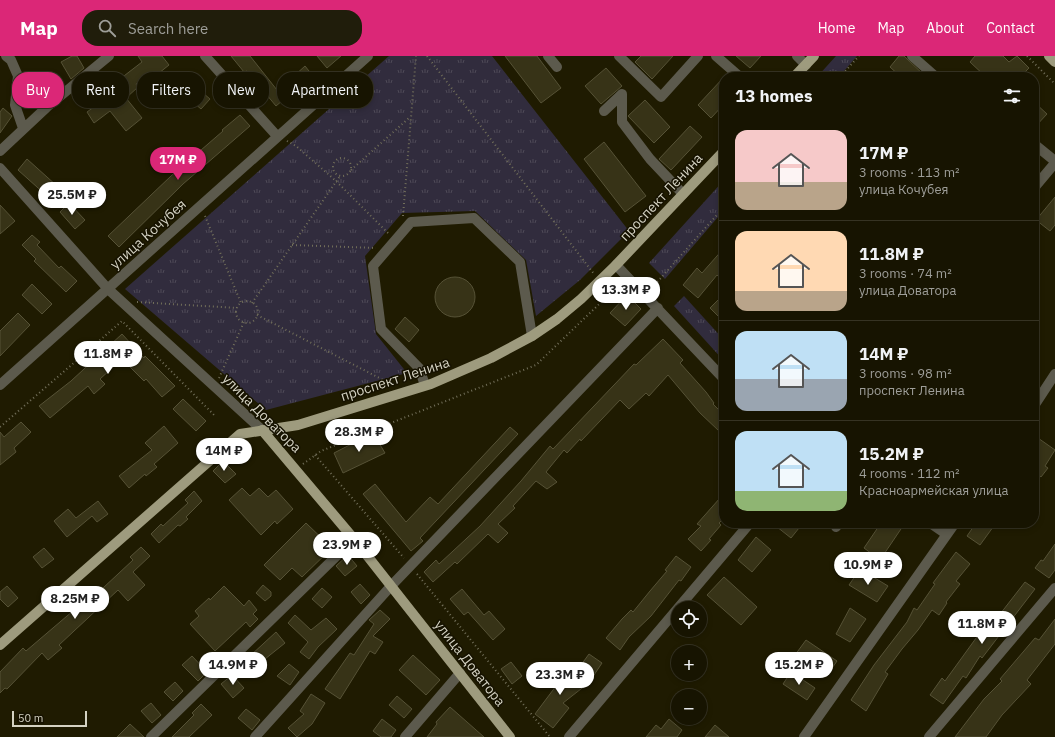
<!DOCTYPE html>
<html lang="en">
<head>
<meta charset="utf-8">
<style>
  :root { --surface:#171401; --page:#201d0b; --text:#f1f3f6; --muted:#9e9e99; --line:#363323; --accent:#db2777 }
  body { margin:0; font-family:"IBM Plex Sans",sans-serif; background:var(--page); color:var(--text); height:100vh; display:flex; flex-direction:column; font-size:15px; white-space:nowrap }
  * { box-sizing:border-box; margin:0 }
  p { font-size:13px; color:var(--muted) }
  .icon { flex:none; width:22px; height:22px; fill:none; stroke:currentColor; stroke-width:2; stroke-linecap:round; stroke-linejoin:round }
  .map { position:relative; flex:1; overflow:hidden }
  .details { position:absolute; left:719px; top:16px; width:320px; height:456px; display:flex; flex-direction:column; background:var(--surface); border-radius:16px; box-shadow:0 2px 6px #0003,0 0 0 1px var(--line) }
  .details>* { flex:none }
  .top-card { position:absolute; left:12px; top:16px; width:380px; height:36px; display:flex; gap:8px }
  .controls { position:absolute; left:671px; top:545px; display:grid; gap:8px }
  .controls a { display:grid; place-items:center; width:36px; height:36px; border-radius:50%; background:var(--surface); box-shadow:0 2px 6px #0003,0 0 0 1px var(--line); font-size:20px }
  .scale { position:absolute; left:12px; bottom:10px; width:75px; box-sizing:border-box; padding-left:4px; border:2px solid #d4d2c2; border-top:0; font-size:11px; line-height:14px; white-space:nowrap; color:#d4d2c2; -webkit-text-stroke:3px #161200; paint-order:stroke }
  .price { position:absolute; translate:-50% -34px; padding:0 9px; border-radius:14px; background:#fff; color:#222; font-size:13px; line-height:26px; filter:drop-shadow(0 1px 2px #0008) }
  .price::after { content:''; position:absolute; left:50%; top:24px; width:12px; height:9px; margin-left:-6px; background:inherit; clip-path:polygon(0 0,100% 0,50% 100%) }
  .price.on { background:var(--accent); color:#fff }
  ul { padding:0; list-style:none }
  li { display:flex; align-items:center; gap:12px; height:100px; padding:0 16px }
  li+li { border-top:1px solid var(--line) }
  li span { display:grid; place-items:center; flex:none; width:112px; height:80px; border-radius:12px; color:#555 }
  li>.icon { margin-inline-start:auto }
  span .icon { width:48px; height:48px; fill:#fffc; stroke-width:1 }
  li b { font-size:17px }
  h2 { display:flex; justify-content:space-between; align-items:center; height:48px; padding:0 16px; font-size:17px }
  .tag { padding:0 14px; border-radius:16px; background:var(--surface); box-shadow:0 2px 6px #0003,0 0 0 1px var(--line); font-size:14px; line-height:36px }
  .tag.on { background:var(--accent); color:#fff }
  header { display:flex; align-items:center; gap:24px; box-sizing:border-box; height:56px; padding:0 20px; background:var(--accent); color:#fff }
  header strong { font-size:19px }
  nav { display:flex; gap:22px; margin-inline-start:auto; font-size:14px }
  .search { width:280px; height:36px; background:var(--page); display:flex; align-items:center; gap:10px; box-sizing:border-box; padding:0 14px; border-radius:16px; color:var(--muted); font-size:15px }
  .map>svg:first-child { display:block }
</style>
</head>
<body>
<header>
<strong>Map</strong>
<div class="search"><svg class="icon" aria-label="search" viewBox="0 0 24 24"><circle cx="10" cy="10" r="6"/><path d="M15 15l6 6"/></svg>Search here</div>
<nav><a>Home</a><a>Map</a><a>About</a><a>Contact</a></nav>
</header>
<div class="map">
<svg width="1055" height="681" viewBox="0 0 1055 681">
  <defs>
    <pattern id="park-tufts" width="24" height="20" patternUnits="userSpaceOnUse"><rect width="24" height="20" fill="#312c3d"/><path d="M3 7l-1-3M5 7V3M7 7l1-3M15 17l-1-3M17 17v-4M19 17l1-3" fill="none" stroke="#4e4a57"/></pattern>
  </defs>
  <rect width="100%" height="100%" fill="#1f1b01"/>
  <path fill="url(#park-tufts)" d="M389,0H492L629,175L580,224L536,260L526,204L475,155L402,157L365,200L376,278L407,317L266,354L125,233Z
    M836,0H857L839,21H817Z
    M724,124V154L665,223L649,207Z
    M684,240L724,284V305L674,250Z"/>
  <path fill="#373317" stroke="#565236" d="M72,0H77L84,12L71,23L61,6Z
    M138,0H162L169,9L154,21L151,17L136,28L138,31L126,42L142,62L126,75L110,55L94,67L87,56L102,45L98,40L142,6Z
    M231,0H250L277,34L281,30L289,39L276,50L247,15L244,16Z
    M317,0H341L327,12Z
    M505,0H537L561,32L541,47Z
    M641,0H673L652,23L635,6Z
    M736,0H761L750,12Z
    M899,0H904L926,21H901L890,11Z
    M975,0H1003L1009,6L1017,0L1029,12L1020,21H986L970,6Z
    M305,10L313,20L302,30L294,20Z
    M606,12L622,30L601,48L585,30Z
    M50,16L64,28L53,38L40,26Z
    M724,21V48L711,62L698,49Z
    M196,31L210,43L201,53L187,41Z
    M645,44L670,71L654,87L628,60Z
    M1034,46L1047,58L1034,72Z
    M3,52L12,60L0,77V56Z
    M240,59L250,70L183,128L119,191L108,180L171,120L223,75L222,74Z
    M690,70L702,81L671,114L659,103Z
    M604,86L646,140L625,156L584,103Z
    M27,103L57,130L47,140L18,114Z
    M1055,141V169L1050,175L1036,164Z
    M69,147L85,164L75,173L60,156Z
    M0,149L15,165L0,178Z
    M32,179L40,186L37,189L59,212L61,210L77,225L66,236L34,205L36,203L22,189Z
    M724,192V219L721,223L717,219L698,242L683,229L697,212L702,217Z
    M435 241a20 20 0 1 1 40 0a20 20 0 1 1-40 0Z
    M32,228L52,248L42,258L22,239Z
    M724,238V266L710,252Z
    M627,239L641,253L625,270L610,257Z
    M18,257L30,269L0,300V275Z
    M405,261L419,274L409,286L395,273Z
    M122,278L144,302L145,300L175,330L162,341L146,323L144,325L122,303L100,323L105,328L94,338L88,330L50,362L39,350L71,325Z
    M663,283L683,304L680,307L706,336L714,347L713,348L724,359V370L719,375L700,357L668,319L649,340L646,337L629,353L620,344L581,385L580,383L567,397L564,394L546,416L557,426L547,433L536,425L513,450L515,452L498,468L508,477L498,487L488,478L457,508L455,506L433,526L424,516L436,504L439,508L480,470L521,425L550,390L553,393L634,308L636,309Z
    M183,343L206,365L196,375L173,353Z
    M21,366L31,376L14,392L16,396L0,409V376L4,381Z
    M164,370L178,387L154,408L157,411L146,420L145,418L129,432L119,420L152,394L145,387Z
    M510,371L518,378L420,482L423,485L411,495L363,438L375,428L406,466L430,441L438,448Z
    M373,377L385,397L343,417L334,397Z
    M1038,382L1055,394L1045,410L1048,412L1041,421L1034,415V387Z
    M223,405L236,418L225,427L213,415Z
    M242,432L250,440L259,432L268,441L276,434L293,453L277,468L275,465L261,479L229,444Z
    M194,435L202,445L186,461L188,463L180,470L178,469L159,487L151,478L161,468L163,470L188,447L185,444Z
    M720,442L724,446V462L719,467L721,469L709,483L711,484L701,495L688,483L701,470L697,468Z
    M98,445L108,458L97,466L92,460L67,481L54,465L68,453L76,462Z
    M306,467L332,492L302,521L292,512L280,524L264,509Z
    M772,467H803L791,482Z
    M881,467H905L880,504L864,492Z
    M976,467H996L980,489L967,480Z
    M756,481L771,494L752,516L738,504Z
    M1055,488V514L1049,522L1035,512L1041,504L1043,505Z
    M141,491L150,500L133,516L145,529L128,545L118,534L59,589L62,592L48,604L42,597L7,633L5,632L0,637V616L23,592L26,595L101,531L103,532L133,504L130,501Z
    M44,492L54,503L42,512L33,501Z
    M956,496L970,508L956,525L960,528L946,546L947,547L939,559L932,554L918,574L902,593L885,616L888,618L866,655L851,644L874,609L907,566L914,552L917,554L935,528L933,527Z
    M348,499L357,510L345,520L336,510Z
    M676,500L691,511L681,525L679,524L651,560L629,581L620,594L606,582L622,563L631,554L633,556L650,535L667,515L665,514Z
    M860,513L888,530L877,546L849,529Z
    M724,521L757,551L741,569L707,539Z
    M1025,526L1035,533L982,602L980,600L966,622L963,620L943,648L930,639L942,622L945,625L979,578L981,580L996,561L997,562Z
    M360,528L370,539L361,548L351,536Z
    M263,529L271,536V540L265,545L256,537Z
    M7,530L18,542L8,551L0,543V536Z
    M224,530L244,550L249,544L257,554L253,558L258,563L250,571L246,566L215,595L190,568L199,560L195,555L209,542L210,544Z
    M322,532L332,541L322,552L312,543Z
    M462,533L484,559L489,555L505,573L493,584L468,556L464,559L450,543Z
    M850,552L866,563L850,586L836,578Z
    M380,554L390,563L373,580L383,586L375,598L370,595L340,643L325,633L350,597L354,599L374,568L369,564Z
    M295,559L311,574L326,562L337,573L318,591L309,603L300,596L308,586L288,567Z
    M1055,563V588L1027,624L1031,628L1002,659L986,681H955L984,643L1002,625L1000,623L1035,582L1039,584Z
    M276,576L285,587L260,607L250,600Z
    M806,584L837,605L826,621L795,599Z
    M589,598L602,607L594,619L581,609Z
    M413,599L440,624L426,639L399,614Z
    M192,600L207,616L198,625L182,609Z
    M511,606L522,620L512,628L501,613Z
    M289,608L299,616L290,629L277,620Z
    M569,608L586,629L563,647L569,652L553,672L535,658L556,630L550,622Z
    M791,616L815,632L807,644L783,628Z
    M232,619L244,632L233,642L221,628Z
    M175,626L183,635L173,645L164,636Z
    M311,638L325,647L312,668L297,681L288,672L304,658L300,655Z
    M397,640L412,653L404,662L389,649Z
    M151,647L161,659L152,667L141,655Z
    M201,648L212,659L189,681H172L194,659L192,657Z
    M450,651L484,681H427L437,668L436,666Z
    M246,653L260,664L252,674L238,662Z
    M382,663L396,674L391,681H381L373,675Z
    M669,663L682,674L677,681H646L656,669L661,673Z
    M130,668L144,681H117Z
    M715,669L729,681H705Z"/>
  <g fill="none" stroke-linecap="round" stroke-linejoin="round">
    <path stroke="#726f5a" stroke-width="2" stroke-dasharray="1 3" stroke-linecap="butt" d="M427,0L594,218
      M1027,0L1055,28
      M840,21L859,0
      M287,85L296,90L336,125L389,178
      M333 111a9 9 0 1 1 18 0a9 9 0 1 1-18 0Z
      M351,114L409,62
      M205,160L241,247
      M403,160L416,0
      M292,189L376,192
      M652,232L724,151
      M236 256a11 11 0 1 1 22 0a11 11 0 1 1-22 0Z
      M137,246L237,252
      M252,247L340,120
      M257,259L393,329
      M219,322L244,266
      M0,371L122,265L216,361
      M315,399L404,502
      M303,408L321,395L536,309L621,227
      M417,518L550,681"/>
    <path stroke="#5c5a4d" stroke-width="10" d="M6,0L11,4L18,20L47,51
      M205,0L277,80
      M548,0L557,11
      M619,0L661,41L698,0
      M716,0L740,21
      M797,0L806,9
      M912,0L936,21
      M18,20L15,49L23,72
      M604,55L622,38V66L650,103L683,138
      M1034,88L1055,105
      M0,95L47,51L109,0
      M0,112L108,233L262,374
      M1034,132L1055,107
      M616,209L724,323
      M0,329L368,0
      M425,329L419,312L381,273L373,210L411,166L474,162L520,206L532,280
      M1034,350L1055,318
      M930,467L946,478
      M836,471L839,467
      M151,681L354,483
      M255,681L391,530L658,252
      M405,681L460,617
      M569,681L750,467
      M804,681L955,467
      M929,681L1055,532"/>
    <path stroke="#9e9b7e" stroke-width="10" d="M1049,0L1055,6
      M794,21L814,0
      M262,374L354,483L510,681
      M0,589L240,378L298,369L431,328L491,302L532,280L557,263L581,243L616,209L724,95"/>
  </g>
  <g text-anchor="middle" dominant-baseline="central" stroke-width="3" stroke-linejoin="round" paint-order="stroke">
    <g font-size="14" fill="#d4d2c2" stroke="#161200">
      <text transform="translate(661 141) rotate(-47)">проспект Ленина</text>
      <text transform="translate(148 178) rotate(-42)">улица Кочубея</text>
      <text transform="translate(395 323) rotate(-18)">проспект Ленина</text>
      <text transform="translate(262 357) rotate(45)">улица Доватора</text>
      <text transform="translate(470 607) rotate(52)">улица Доватора</text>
    </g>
  </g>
</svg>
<div class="controls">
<a><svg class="icon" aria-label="locate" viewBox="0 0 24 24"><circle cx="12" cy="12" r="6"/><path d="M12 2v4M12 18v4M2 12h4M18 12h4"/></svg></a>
<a>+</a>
<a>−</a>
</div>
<div class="scale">50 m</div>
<b class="price on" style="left:178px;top:125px">17M ₽</b>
<b class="price" style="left:72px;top:160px">25.5M ₽</b>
<b class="price" style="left:626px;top:255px">13.3M ₽</b>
<b class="price" style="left:108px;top:319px">11.8M ₽</b>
<b class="price" style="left:359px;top:397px">28.3M ₽</b>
<b class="price" style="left:224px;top:416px">14M ₽</b>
<b class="price" style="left:347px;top:510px">23.9M ₽</b>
<b class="price" style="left:868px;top:530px">10.9M ₽</b>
<b class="price" style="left:75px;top:564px">8.25M ₽</b>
<b class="price" style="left:982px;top:589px">11.8M ₽</b>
<b class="price" style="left:233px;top:630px">14.9M ₽</b>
<b class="price" style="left:799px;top:630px">15.2M ₽</b>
<b class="price" style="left:560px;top:640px">23.3M ₽</b>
<div class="top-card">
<a class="tag on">Buy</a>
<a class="tag">Rent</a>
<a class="tag">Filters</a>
<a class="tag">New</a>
<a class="tag">Apartment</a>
</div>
<section class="details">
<h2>13 homes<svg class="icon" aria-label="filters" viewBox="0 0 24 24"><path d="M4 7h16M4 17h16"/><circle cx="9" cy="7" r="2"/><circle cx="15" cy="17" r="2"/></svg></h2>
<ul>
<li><span style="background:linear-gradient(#f6c9c9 65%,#b9a48a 0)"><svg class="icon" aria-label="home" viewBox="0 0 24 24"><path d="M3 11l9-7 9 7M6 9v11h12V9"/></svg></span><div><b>17M ₽</b><p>3 rooms · 113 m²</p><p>улица Кочубея</p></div></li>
<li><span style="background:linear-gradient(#ffd9b3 75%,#b9a48a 0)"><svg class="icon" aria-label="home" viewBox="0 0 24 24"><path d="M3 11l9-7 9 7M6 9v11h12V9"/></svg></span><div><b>11.8M ₽</b><p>3 rooms · 74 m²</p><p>улица Доватора</p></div></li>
<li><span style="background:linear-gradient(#bfe0f5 60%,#9aa5b1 0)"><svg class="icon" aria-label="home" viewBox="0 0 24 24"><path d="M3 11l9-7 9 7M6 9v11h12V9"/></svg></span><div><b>14M ₽</b><p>3 rooms · 98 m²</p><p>проспект Ленина</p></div></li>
<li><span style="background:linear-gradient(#bfe0f5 75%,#8fb573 0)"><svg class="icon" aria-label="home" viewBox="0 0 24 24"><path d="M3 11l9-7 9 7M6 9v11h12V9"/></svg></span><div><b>15.2M ₽</b><p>4 rooms · 112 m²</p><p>Красноармейская улица</p></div></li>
</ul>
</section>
</div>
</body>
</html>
